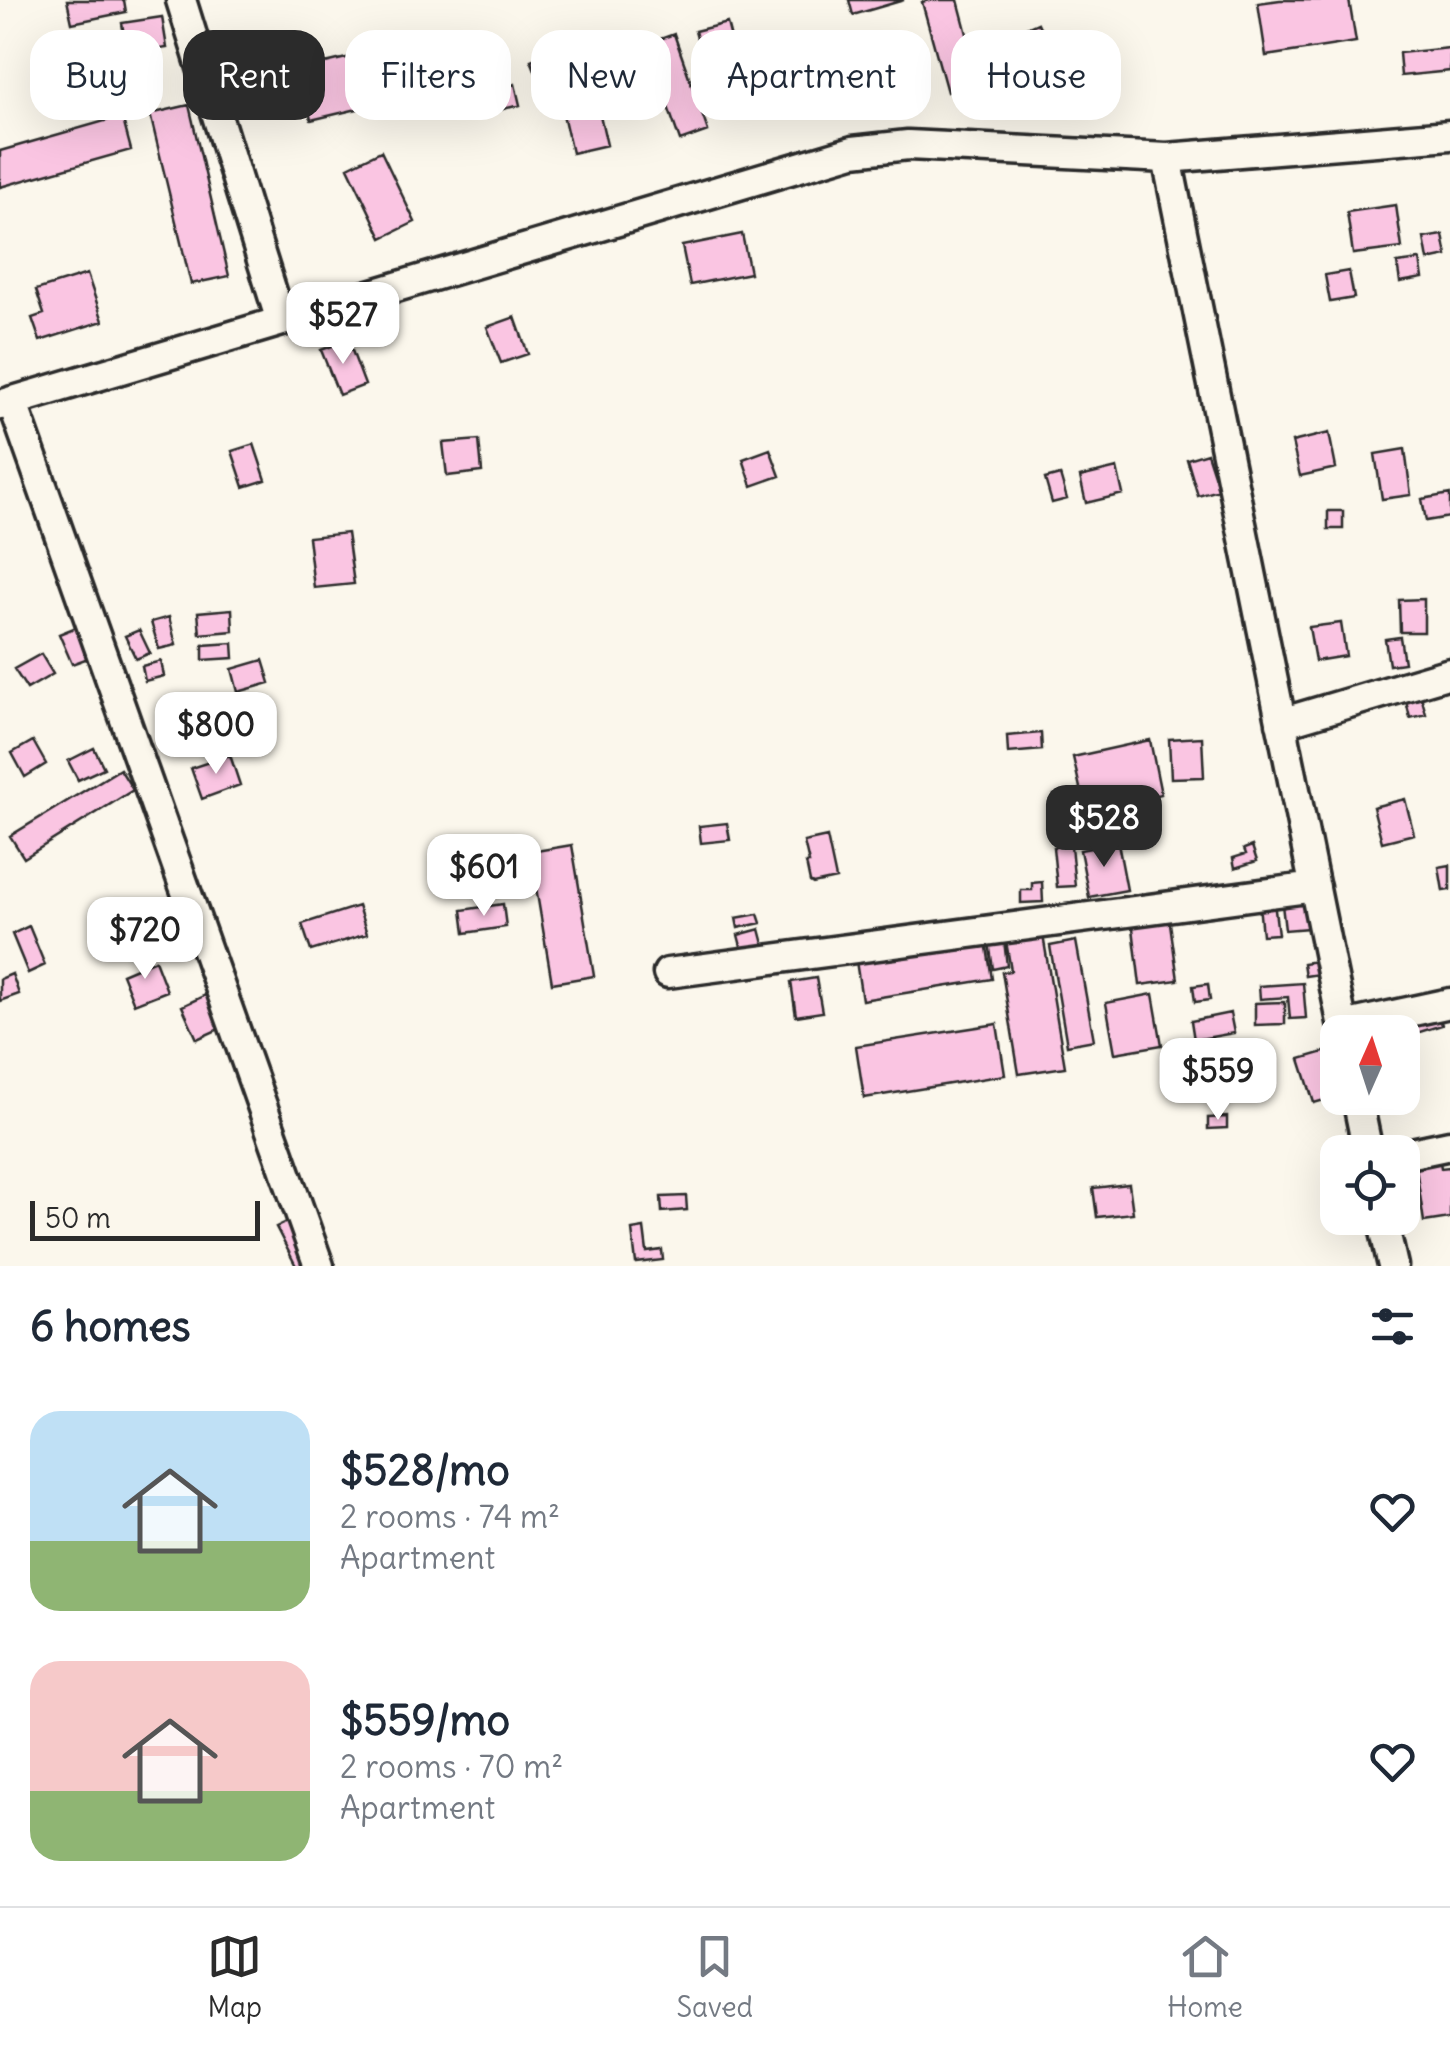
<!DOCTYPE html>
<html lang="en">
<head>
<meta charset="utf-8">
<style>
  :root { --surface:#fff; --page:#f6f6f7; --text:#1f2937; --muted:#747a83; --line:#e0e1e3; --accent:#2b2b2b }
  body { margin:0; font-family:Delius,sans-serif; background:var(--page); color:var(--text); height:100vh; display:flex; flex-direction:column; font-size:38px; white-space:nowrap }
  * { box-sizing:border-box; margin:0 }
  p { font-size:32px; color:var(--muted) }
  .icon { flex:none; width:55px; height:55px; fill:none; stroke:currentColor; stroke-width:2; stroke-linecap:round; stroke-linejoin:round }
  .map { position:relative; height:1266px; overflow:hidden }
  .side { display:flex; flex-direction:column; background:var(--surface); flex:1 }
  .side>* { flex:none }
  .hud { position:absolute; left:30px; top:30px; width:1390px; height:90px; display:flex; gap:20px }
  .needle { width:65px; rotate:3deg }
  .buttons { position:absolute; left:1320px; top:1015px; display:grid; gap:20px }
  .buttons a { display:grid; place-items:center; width:100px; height:100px; border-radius:20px; background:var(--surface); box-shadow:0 10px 40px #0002; font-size:50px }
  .scale { position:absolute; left:30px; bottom:25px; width:230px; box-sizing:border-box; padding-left:10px; border:5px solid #2b2b2b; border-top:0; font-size:28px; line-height:35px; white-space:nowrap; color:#2b2b2b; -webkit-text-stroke:8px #fbf7ec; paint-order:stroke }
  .price { position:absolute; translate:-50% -85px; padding:0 22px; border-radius:20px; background:#fff; color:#222; font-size:32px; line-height:65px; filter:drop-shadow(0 2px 5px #0008) }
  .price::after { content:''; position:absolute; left:50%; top:60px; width:30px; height:22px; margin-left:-15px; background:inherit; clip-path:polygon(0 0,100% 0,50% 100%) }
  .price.on { background:var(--accent); color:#fff }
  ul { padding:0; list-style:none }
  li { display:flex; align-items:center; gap:30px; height:250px; padding:0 30px }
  li span { display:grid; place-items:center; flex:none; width:280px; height:200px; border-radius:30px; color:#555 }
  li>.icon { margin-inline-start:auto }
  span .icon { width:120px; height:120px; fill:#fffc; stroke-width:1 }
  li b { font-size:42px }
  h2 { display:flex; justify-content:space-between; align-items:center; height:120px; padding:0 30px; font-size:42px }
  .pill { padding:0 35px; border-radius:30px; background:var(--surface); box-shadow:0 10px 40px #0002; font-size:35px; line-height:90px }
  .pill.on { background:var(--accent); color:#fff }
  .tabs { display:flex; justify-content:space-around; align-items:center; height:140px; border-top:2px solid var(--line); background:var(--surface); font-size:28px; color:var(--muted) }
  .tabs a { display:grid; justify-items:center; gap:5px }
  .tabs .on { color:var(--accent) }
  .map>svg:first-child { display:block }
</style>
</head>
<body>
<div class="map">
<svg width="1450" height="1266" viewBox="0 0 1450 1266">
  <rect width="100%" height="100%" fill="#fbf7ec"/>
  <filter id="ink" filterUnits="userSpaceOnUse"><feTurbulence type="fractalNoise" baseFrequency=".01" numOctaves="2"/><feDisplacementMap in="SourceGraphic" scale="20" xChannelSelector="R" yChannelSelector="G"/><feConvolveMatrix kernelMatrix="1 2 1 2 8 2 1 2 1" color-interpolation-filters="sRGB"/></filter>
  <g filter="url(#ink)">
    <path fill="#fac5e2" stroke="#2b2b2b" stroke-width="2.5" d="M67,0H124L126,12L72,23Z
      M849,0H904L853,15Z
      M929,0H958L980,83L947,92L922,2Z
      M1280,0H1349L1356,42L1266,56L1258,3Z
      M162,17L167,48L127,54L122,23Z
      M727,23L749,108L717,116L695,31Z
      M1038,23L1051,52L1034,60L1022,30Z
      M674,34L708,131L680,141L646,44Z
      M580,41L594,75L545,95L531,60Z
      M1450,48V71L1401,76L1399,53Z
      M359,55L370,106L311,120L300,69Z
      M515,84L520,105L461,119L456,99Z
      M597,102L607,145L572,153L562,110Z
      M189,105L229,276L191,284L150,114Z
      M122,116L131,150L0,187V151Z
      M381,151L415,222L382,238L348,167Z
      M1396,205L1402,248L1353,254L1347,212Z
      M742,234L750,273L690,285L682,246Z
      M1443,235L1447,256L1428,260L1424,238Z
      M1420,260L1423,278L1400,282L1397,263Z
      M1349,271L1354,298L1330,302L1325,275Z
      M87,274L103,321L40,341L32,318L44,314L36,290Z
      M515,317L528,354L501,363L487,327Z
      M348,340L365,385L339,395L321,350Z
      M1329,433L1336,468L1300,476L1292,442Z
      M479,440L482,472L447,476L443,443Z
      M254,444L266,480L244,487L232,451Z
      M770,449L780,476L752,486L743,459Z
      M1405,449L1411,495L1382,499L1375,454Z
      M1207,453L1219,490L1198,496L1187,459Z
      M1117,468L1123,494L1086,503L1080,477Z
      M1060,475L1067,499L1052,503L1045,479Z
      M1450,494V517L1426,521L1422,499Z
      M1328,511H1343V529H1328Z
      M347,533L354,584L314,588L308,537Z
      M1424,599V632H1400L1399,600Z
      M232,609L233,631L200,634L198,612Z
      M169,617L176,645L159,649L151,622Z
      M1341,623L1346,656L1315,661L1309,627Z
      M79,626L91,657L72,664L59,634Z
      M139,630L150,653L136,659L125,636Z
      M1400,637L1404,663L1389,665L1385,639Z
      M233,643L234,658L203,660V645Z
      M41,654L53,674L27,689L14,669Z
      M263,660L270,683L238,692L232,669Z
      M161,661L164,676L145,681L142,666Z
      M1421,696L1426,714L1410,718L1406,701Z
      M213,726L217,747L179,755L175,733Z
      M1041,733L1042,750L1008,753L1007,736Z
      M1202,737L1204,777L1171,778L1169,739Z
      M1150,740L1161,794L1085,810L1073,757Z
      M33,741L46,764L25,777L12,753Z
      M94,748L104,768L78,780L68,761Z
      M230,755L240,785L202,799L191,768Z
      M120,769L133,790L24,858L10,836Z
      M1072,792L1079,834L1062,837L1054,795Z
      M1405,799L1414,834L1382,842L1373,807Z
      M727,823L730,840L701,843L699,826Z
      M827,837L836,879L813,884L810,882L806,863H809L804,842Z
      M1118,843L1127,890L1089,897L1080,850Z
      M572,845L594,976L552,983L530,852Z
      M1071,846L1075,886L1057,887L1053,847Z
      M1252,846L1257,861L1235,868L1233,858L1246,854L1244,849Z
      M1450,865V890L1443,891L1439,867Z
      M1042,882L1043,902L1021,903V890H1032V883Z
      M1274,902L1278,934L1262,935L1259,904Z
      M1305,903L1308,928L1285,930L1282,905Z
      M503,904L506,927L465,933L462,910Z
      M358,906L367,934L311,951L302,924Z
      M758,914L761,923L738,928L736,918Z
      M1169,916L1178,980L1140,985L1132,920Z
      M29,926L45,965L28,973L12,934Z
      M760,929L764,944L742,950L738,935Z
      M1043,935L1065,1067L1019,1074L1002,972L1011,971L1006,941Z
      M1004,940L1007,966L993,969L989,942Z
      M986,941L992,979L862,1000L856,961Z
      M1076,941L1094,1040L1067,1045L1050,946Z
      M155,960L167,991L134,1004L122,974Z
      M1317,961L1319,974L1305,976L1303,963Z
      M12,974L19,994L0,1001V979Z
      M816,978L822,1012L796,1016L791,982Z
      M1303,983L1306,1018L1290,1019L1288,997L1260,999L1259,986Z
      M1208,984L1210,1000L1195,1002L1193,986Z
      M210,993L226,1026L197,1039L182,1006Z
      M1153,994L1162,1045L1115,1053L1106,1003Z
      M1285,1002V1024L1255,1025V1003Z
      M1436,1007L1442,1025L1404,1037L1398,1020Z
      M1230,1013L1234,1033L1194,1040L1191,1021Z
      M997,1024L1005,1075L864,1098L856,1046Z
      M1331,1050L1338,1069V1096L1314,1103L1300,1059Z
      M1227,1117V1128L1208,1129V1118Z
      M1439,1157L1441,1168L1450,1167V1218L1424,1222L1415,1161Z
      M1129,1184L1133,1213L1097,1217L1093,1188Z
      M686,1196L687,1210L662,1212L661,1197Z
      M291,1220L312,1262L303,1266H296L276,1227Z
      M644,1228L647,1252L662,1250L663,1260L636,1263L632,1230Z"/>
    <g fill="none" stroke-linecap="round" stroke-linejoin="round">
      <g stroke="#2b2b2b" stroke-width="35">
        <path id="minor" d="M181,0L281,321
          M1167,158L1344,1032
          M12,401L319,1266
          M0,405L853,151L908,145L1167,158L1450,135
          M1281,723L1450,673
          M668,973L1315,887
          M1343,1026L1450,1003
          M1357,1098L1368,1152
          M1402,1155L1450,1145
          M1382,1218L1393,1266"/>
      </g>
      <use href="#minor" stroke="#fbf7ec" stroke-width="28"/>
    </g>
  </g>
</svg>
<div class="buttons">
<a><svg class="needle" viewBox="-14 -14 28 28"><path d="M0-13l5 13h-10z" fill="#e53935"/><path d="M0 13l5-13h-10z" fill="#747a83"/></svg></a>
<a><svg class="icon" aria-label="locate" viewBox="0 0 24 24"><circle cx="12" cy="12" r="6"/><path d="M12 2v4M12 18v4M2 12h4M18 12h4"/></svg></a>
</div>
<div class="scale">50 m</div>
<b class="price" style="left:343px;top:367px">$527</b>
<b class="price" style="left:216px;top:777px">$800</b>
<b class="price on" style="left:1104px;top:870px">$528</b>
<b class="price" style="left:484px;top:919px">$601</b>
<b class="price" style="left:145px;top:982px">$720</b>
<b class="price" style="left:1218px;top:1123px">$559</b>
<div class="hud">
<a class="pill">Buy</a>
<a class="pill on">Rent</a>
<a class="pill">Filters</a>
<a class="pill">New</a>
<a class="pill">Apartment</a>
<a class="pill">House</a>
</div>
</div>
<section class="side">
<h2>6 homes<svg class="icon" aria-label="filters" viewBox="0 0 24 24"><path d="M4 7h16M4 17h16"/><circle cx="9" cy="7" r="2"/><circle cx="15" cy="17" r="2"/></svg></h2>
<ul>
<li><span style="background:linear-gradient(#bfe0f5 65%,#8fb573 0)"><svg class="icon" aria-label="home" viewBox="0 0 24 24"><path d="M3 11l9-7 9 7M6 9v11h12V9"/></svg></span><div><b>$528/mo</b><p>2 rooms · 74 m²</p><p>Apartment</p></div><svg class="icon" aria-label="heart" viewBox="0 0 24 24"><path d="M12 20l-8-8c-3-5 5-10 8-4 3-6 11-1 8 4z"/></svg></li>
<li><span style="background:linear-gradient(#f6c9c9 65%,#8fb573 0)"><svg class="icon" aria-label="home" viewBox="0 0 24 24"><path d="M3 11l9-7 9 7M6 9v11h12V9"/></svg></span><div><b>$559/mo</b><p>2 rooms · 70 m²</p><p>Apartment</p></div><svg class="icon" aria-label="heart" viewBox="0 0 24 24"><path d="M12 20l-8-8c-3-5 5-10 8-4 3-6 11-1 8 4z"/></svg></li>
</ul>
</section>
<nav class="tabs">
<a class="on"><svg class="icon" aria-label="map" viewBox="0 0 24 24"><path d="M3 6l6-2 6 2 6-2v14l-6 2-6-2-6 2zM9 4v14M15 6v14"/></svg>Map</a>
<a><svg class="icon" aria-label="saved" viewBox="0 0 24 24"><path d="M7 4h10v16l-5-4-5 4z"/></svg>Saved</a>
<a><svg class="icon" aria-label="home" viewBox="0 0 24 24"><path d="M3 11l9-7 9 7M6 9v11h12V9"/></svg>Home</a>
</nav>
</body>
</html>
